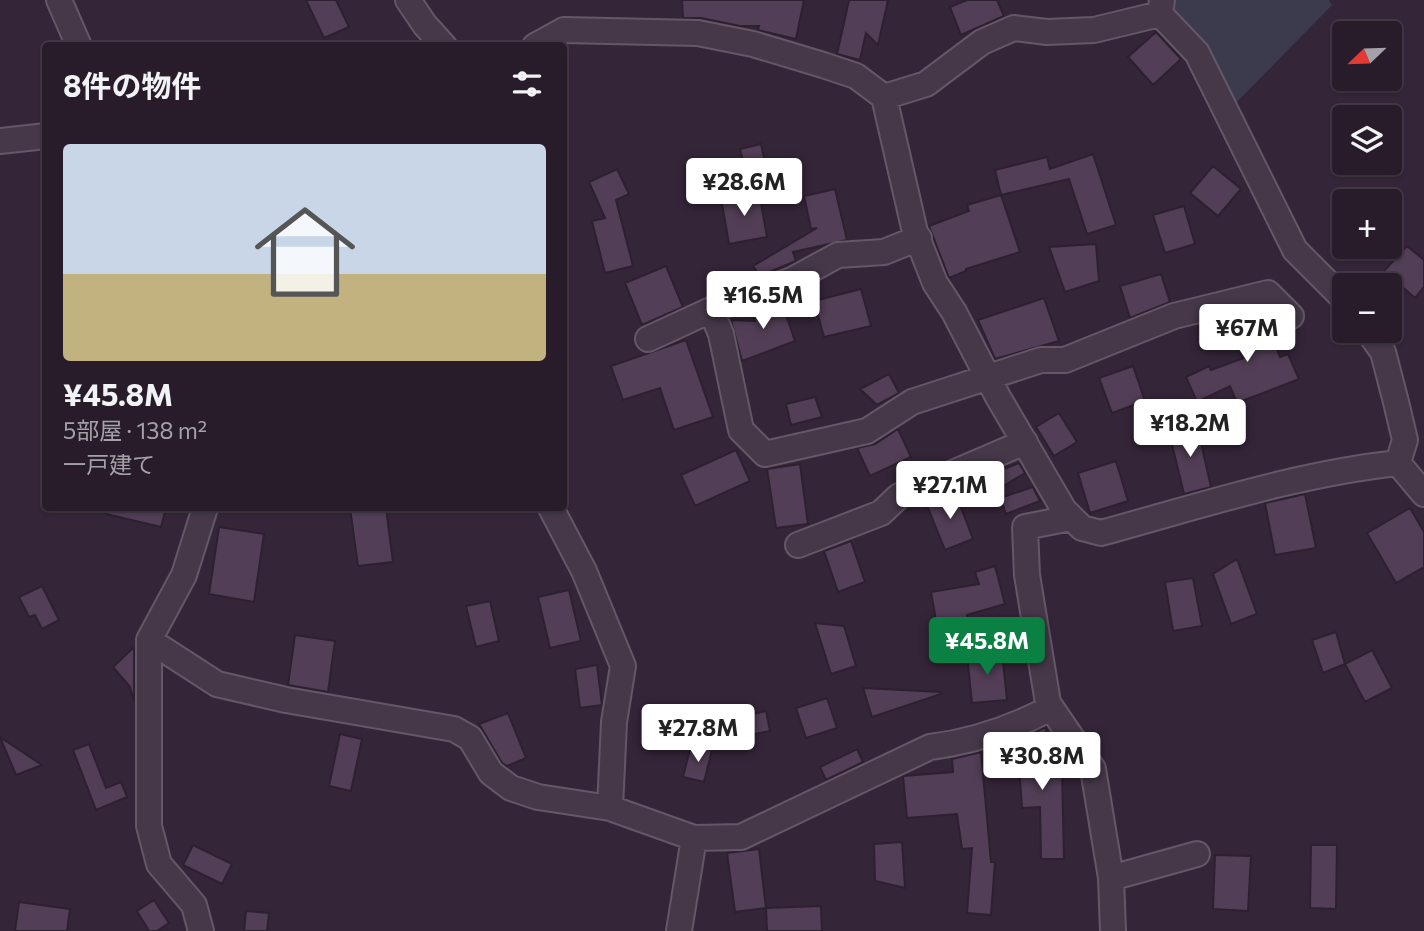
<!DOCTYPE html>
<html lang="ja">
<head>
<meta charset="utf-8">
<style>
  :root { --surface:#281c2b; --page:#302533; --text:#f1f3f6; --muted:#a5a1a9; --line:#443a47; --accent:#0b8043 }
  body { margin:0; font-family:Commissioner,"Noto Sans JP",sans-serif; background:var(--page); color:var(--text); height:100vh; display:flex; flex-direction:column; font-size:26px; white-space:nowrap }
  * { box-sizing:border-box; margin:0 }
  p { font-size:23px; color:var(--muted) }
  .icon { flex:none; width:38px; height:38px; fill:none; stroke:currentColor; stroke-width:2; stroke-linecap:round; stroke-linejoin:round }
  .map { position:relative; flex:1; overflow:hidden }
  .panel { position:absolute; left:42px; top:42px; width:525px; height:469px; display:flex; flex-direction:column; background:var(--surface); border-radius:7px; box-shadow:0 2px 5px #0004,0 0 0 2px var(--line) }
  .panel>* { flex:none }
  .needle { width:46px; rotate:247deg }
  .buttons { position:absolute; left:1332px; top:21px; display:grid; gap:14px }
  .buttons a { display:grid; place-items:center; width:70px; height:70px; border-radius:7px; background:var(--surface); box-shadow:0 2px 5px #0004,0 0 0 2px var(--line); font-size:35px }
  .price { position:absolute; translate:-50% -60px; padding:0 16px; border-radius:7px; background:#fff; color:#222; font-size:23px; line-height:46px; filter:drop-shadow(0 2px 4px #0008) }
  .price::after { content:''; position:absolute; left:50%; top:42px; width:21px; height:16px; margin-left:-10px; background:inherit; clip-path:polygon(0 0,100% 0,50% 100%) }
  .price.active { background:var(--accent); color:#fff }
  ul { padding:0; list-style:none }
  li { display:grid; align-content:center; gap:14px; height:371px; padding:0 21px }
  li span { display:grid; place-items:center; height:217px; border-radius:7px; color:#555 }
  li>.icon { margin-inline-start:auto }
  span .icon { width:126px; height:126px; fill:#fffc; stroke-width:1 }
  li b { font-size:30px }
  h2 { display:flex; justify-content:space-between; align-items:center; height:84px; padding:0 21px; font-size:30px }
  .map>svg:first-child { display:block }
</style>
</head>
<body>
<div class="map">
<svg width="1424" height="931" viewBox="0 0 1424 931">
  <rect width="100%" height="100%" fill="#352539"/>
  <path fill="#3c3b4e" d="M1162,0H1329L1332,5L1227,112Z"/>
  <path fill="#523e56" stroke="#2d2030" stroke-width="2" d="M306,0H336L349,27L324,38Z
    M682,0H804L796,39L758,30L759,26H740L701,18H683Z
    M849,0H888L878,45L866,33L860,60L837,54Z
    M967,0H997L1004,16L961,35L950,7Z
    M1156,32L1181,59L1153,85L1128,57Z
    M761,144L768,176L748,181L740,149Z
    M1093,154L1116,225L1087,234L1069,179L1001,195L995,170L1047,157L1050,169Z
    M1213,166L1241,189L1218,216L1190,193Z
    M617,169L629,194L616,200L633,266L605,273L592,221L605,218L589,182Z
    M835,189L847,240L793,252L796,261L760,276L753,266L817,228L811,229L804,196Z
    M759,192L767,237L729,244L721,198Z
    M1001,195L1020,252L966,269V271L949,278L929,226L969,211L967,205Z
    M1184,206L1195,244L1165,253L1153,215Z
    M1096,244L1099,281L1065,292L1049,247Z
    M1407,246L1424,260V287L1415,298L1384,271Z
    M666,266L683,307L642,325L625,283Z
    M1161,274L1170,302L1130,318L1120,286Z
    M861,289L871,326L824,337L814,301Z
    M1044,298L1059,341L995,359L978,320Z
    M781,300L795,341L742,361L731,320L755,321L753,310Z
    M1262,310L1280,357L1288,354L1299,379L1237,403L1230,386L1197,402L1186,377L1209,366L1211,370L1244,358L1228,320Z
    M686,340L713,417L674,430L660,388L623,400L611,366Z
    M1133,366L1145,401L1112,413L1099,378Z
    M889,374L899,393L877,405L860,389Z
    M815,397L822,417L791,425L786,404Z
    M1059,413L1077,442L1054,456L1036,427Z
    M1197,425L1211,487L1184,494L1169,432Z
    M898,429L911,457L870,476L857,448L875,444Z
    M736,450L750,481L695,506L681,475Z
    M1116,461L1128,501L1090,513L1078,473Z
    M1019,463L1025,473L997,490L991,474Z
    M800,464L808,524L776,528L767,469Z
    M1033,487L1040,501L1006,514L1000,498Z
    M955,492L973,539L945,550L926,503Z
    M1305,494L1316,548L1275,555L1265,503Z
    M106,508H166L161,527L106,514Z
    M350,508H386L393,562L358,566Z
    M1410,508L1424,532V567L1396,583L1367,533Z
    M219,527L264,534L254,602L209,594Z
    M851,541L865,582L838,592L824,551Z
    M1237,559L1257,614L1231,624L1213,574Z
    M995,566L1005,604L967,615L968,621L937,626L931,592L979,584L975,572Z
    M1193,578L1202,626L1173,631L1165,582Z
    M42,586L59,620L42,629L35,615L29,617L19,597Z
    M569,590L581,641L550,648L538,597Z
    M490,601L499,641L476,647L466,606Z
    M815,623L844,626L856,666L831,674Z
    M1336,632L1345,664L1323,673L1312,640Z
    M295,635L335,641L328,692L288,685Z
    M133,648L134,649V702L130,687L113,667Z
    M1372,650L1392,688L1365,702L1345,664Z
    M1002,652L1007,700L972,703L967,655Z
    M597,665L602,705L580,708L575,669Z
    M863,688L941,692V694L872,717Z
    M827,698L837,728L806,738L796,708Z
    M766,711L770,731L739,737L735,718Z
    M508,713L526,758L507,766L502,763L479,724Z
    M1046,727L1048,773L1062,771L1064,859H1041L1040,807L1022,808L1017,740Z
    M340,734L362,739L351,791L329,786Z
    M0,737L42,765L16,775Z
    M89,744L106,788L121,782L127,797L96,810L73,750Z
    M691,745L712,750L704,782L683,777Z
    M857,749L863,762L826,780L820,767Z
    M981,752L991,862H995L991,915L967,913L972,848L962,849L957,814L907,818L903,776L953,772L952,759Z
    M902,842L905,888L875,881L874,844Z
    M193,845L232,864L222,884L183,865Z
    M1311,845H1337L1336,909L1310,908Z
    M759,849L766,908L735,912L727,853Z
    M1215,855L1251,856L1248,911L1213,909Z
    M154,900L169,923L157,931H149L137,911Z
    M19,902L70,909L67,931H15Z
    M821,906L822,931H767L766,908Z
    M246,911L269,913L267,931H244Z"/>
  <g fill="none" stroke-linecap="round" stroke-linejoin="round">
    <g stroke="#645767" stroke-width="28">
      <path id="minor" d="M59,0L79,46
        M408,0L425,25L444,46
        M1162,0L1160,14L1197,53L1295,250L1344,299
        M535,46L564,30L698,33L753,44L823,65L856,76L884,97L915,232L935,283L954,312L998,397L1064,510L1082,528L1101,533C1200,506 1296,474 1398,463
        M884,97L926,84L982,42L1014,28L1047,32L1094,30L1160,14
        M0,141L46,136
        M919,238L884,252L838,255L792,280L711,310L721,334L741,430L765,454L867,431L912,402L1041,360H1065L1174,316L1268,293L1291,316
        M1368,331L1383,352L1396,402L1405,440L1398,463
        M648,339L711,310
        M1398,463L1424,494
        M551,508L584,571L623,666L614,722L610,808
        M798,545L881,513L899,496L1025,442
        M149,640L217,684L286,700L454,729L470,738L491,773L511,788L538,797L610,808L694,838L741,837L930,747C972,742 1012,728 1049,709L1027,575L1025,527L1071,518
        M1048,703L1093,769L1111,878L1113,931
        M1111,878L1197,854
        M201,931L194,905L159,864L149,826V640L184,575L205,508
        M679,931L694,838"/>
    </g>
    <use href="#minor" stroke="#463849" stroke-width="24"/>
  </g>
</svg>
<div class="buttons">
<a><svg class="needle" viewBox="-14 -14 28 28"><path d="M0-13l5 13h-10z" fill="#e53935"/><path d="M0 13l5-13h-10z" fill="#a5a1a9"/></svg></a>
<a><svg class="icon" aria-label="layers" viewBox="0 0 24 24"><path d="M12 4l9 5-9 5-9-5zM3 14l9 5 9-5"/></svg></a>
<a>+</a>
<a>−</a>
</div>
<b class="price" style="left:744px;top:218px">¥28.6M</b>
<b class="price" style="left:763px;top:331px">¥16.5M</b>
<b class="price" style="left:1247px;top:364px">¥67M</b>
<b class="price" style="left:1190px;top:459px">¥18.2M</b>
<b class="price" style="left:950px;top:521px">¥27.1M</b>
<b class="price active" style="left:987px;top:677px">¥45.8M</b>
<b class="price" style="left:698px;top:764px">¥27.8M</b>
<b class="price" style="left:1042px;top:792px">¥30.8M</b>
<section class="panel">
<h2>8件の物件<svg class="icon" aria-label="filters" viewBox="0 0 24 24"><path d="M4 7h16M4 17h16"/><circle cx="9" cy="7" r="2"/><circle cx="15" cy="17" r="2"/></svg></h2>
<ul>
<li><span style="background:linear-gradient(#c9d6e8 60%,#c2b280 0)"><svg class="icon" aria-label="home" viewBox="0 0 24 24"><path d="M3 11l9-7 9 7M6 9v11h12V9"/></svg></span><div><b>¥45.8M</b><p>5部屋 · 138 m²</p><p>一戸建て</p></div></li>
</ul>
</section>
</div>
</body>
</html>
